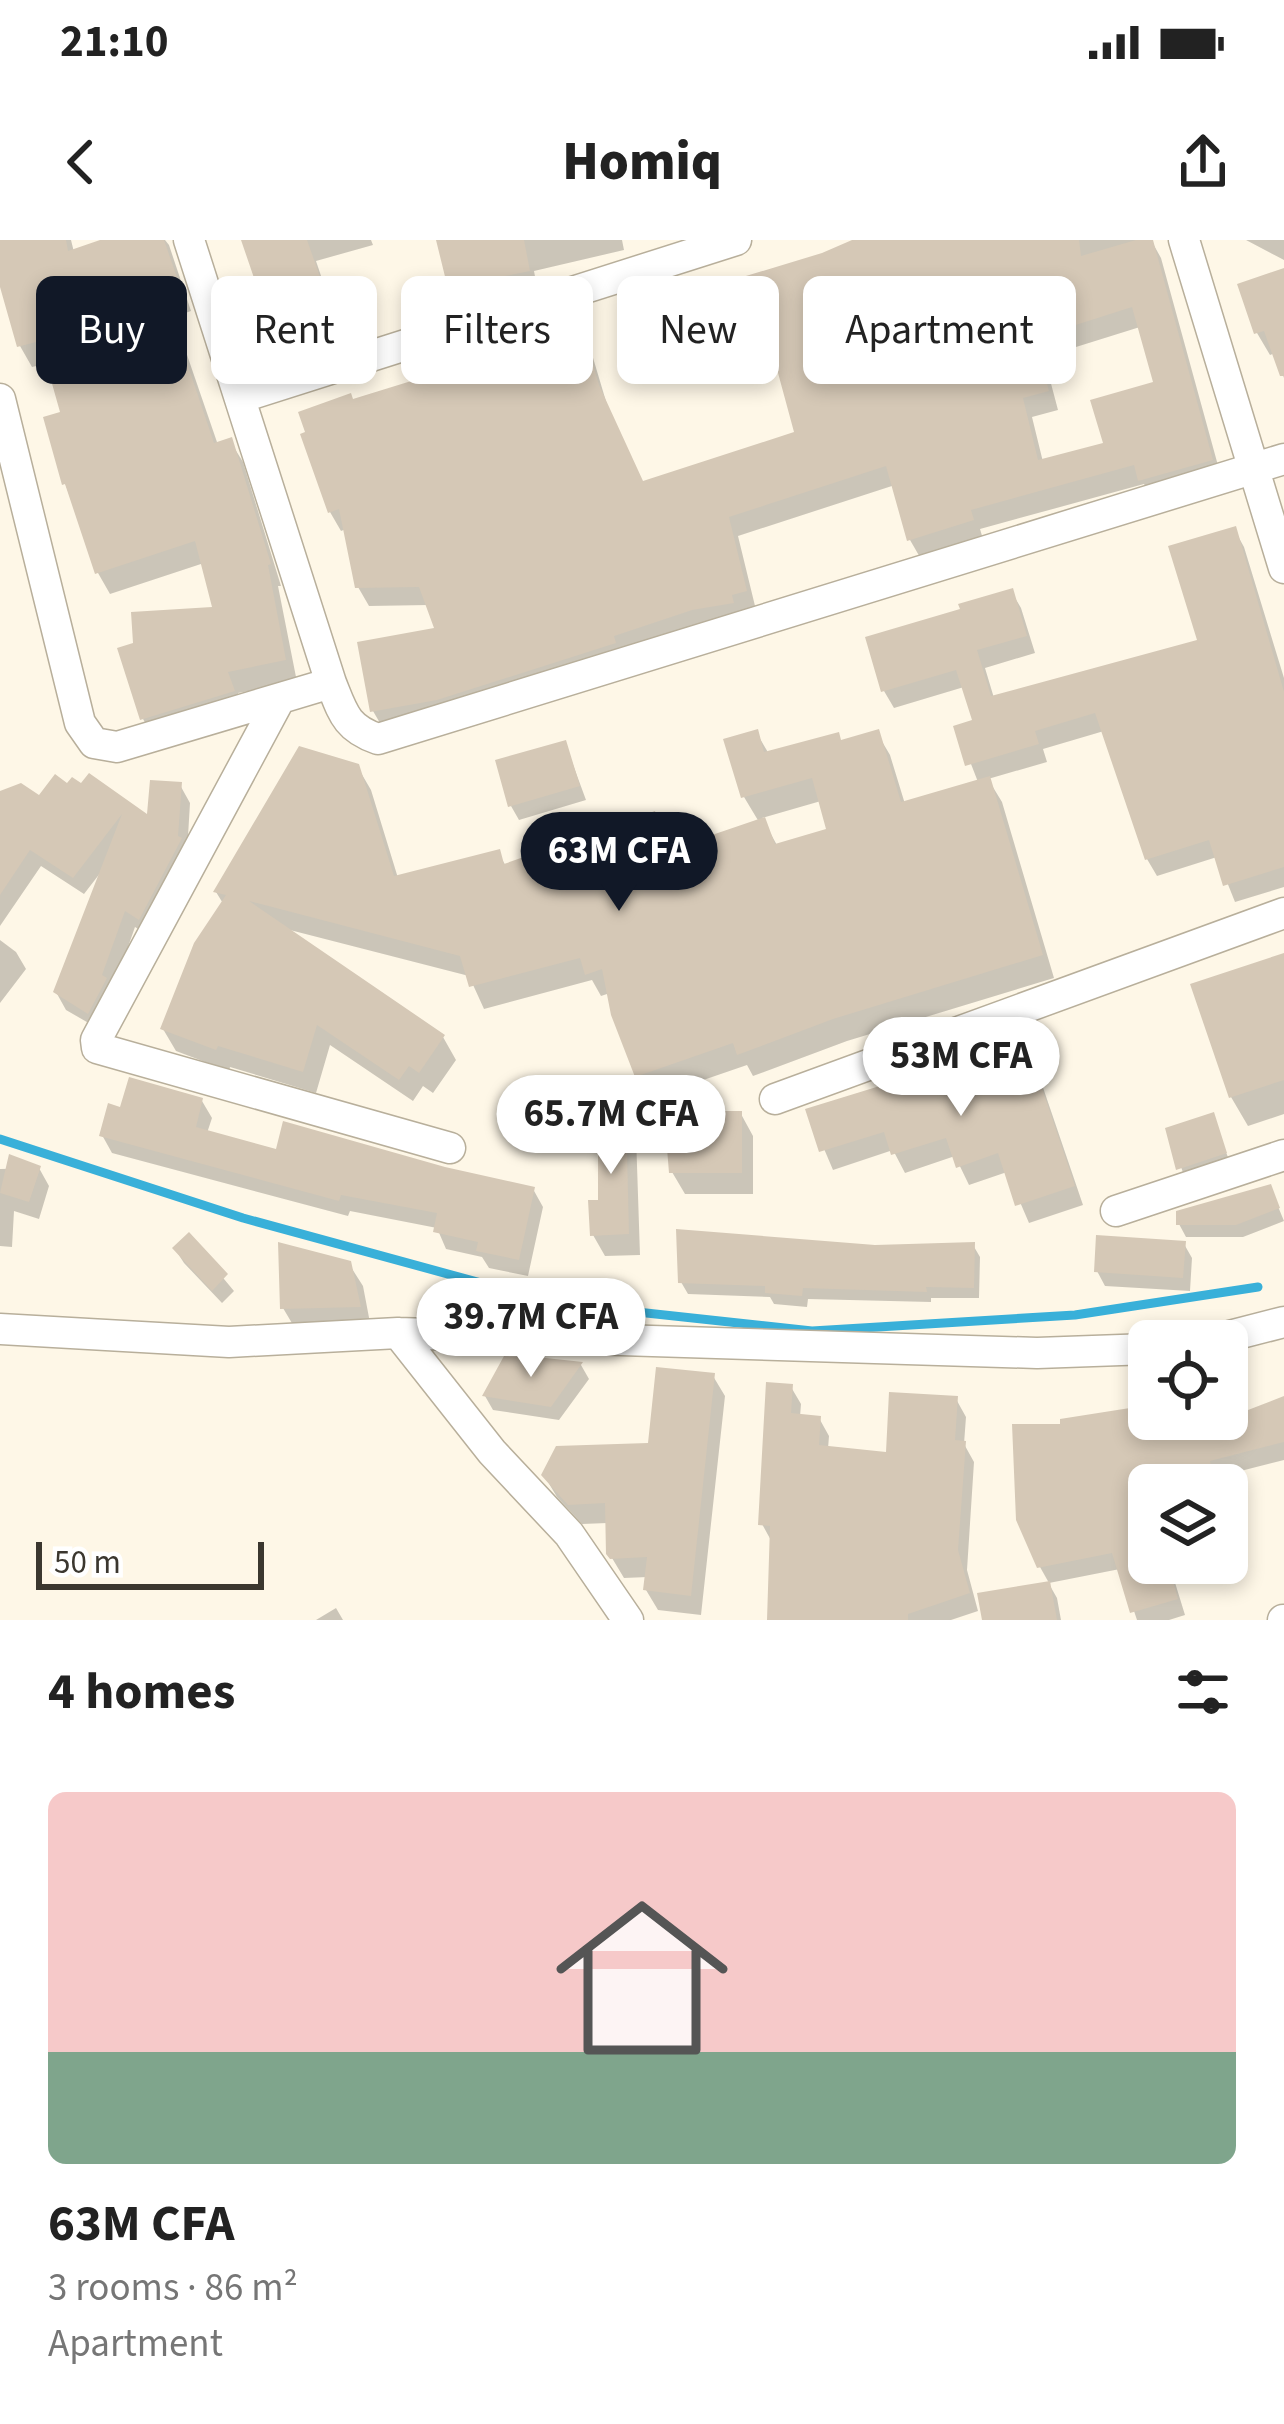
<!DOCTYPE html>
<html lang="en">
<head>
<meta charset="utf-8">
<style>
  :root { --surface:#fff; --page:#f6f6f6; --text:#222; --muted:#767676; --accent:#111827 }
  body { margin:0; font-family:"Source Sans 3",sans-serif; background:var(--page); color:var(--text); height:100vh; display:flex; flex-direction:column; font-size:45px; white-space:nowrap }
  * { box-sizing:border-box; margin:0 }
  p { font-size:39px; color:var(--muted) }
  .icon { flex:none; width:66px; height:66px; fill:none; stroke:currentColor; stroke-width:2; stroke-linecap:round; stroke-linejoin:round }
  .map { position:relative; height:1380px; overflow:hidden }
  .drawer { display:flex; flex-direction:column; background:var(--surface); flex:1 }
  .drawer>* { flex:none }
  .top-card { position:absolute; left:36px; top:36px; width:1212px; height:108px; display:flex; gap:24px }
  .controls { position:absolute; left:1128px; top:1080px; display:grid; gap:24px }
  .controls a { display:grid; place-items:center; width:120px; height:120px; border-radius:18px; background:var(--surface); box-shadow:0 6px 18px #0003; font-size:60px }
  .scale { position:absolute; left:36px; bottom:30px; width:228px; box-sizing:border-box; padding-left:12px; border:6px solid #3b372f; border-top:0; font-size:33px; line-height:42px; white-space:nowrap; color:#3b372f; -webkit-text-stroke:9px #fff; paint-order:stroke }
  .price { position:absolute; translate:-50% -102px; padding:0 27px; border-radius:42px; background:#fff; color:#222; font-size:39px; line-height:78px; filter:drop-shadow(0 3px 6px #0008) }
  .price::after { content:''; position:absolute; left:50%; top:72px; width:36px; height:27px; margin-left:-18px; background:inherit; clip-path:polygon(0 0,100% 0,50% 100%) }
  .price.current { background:var(--accent); color:#fff }
  ul { padding:0; list-style:none }
  li { display:grid; align-content:center; gap:24px; height:636px; padding:0 48px }
  li span { display:grid; place-items:center; height:372px; border-radius:18px; color:#555 }
  li>.icon { margin-inline-start:auto }
  span .icon { width:216px; height:216px; fill:#fffc; stroke-width:1 }
  li b { font-size:51px }
  h2 { display:flex; justify-content:space-between; align-items:center; height:144px; padding:0 48px; font-size:51px }
  .chip { padding:0 42px; border-radius:18px; background:var(--surface); box-shadow:0 6px 18px #0003; font-size:42px; line-height:108px }
  .chip.current { background:var(--accent); color:#fff }
  .status { display:flex; justify-content:space-between; align-items:center; height:84px; padding:0 60px; background:var(--surface); direction:ltr }
  .status svg { height:33px; fill:currentColor }
  header { display:flex; justify-content:space-between; align-items:center; height:156px; padding:0 48px; background:var(--surface); font-size:54px; font-weight:800 }
  .map>svg:first-child { display:block }
</style>
</head>
<body>
<div class="status"><b>21:10</b><svg viewBox="0 0 49 12"><path d="M0 12V9h3v3zM5 12V6h3v6zM10 12V3h3v9zM15 12V0h3v12zM26 1h20v11H26zM47 4h2v5h-2z"/></svg></div>
<header><svg class="icon" aria-label="back" viewBox="0 0 24 24"><path d="M15 5l-7 7 7 7"/></svg>Homiq<svg class="icon" aria-label="share" viewBox="0 0 24 24"><path d="M12 15V3M7 8l5-5 5 5M5 13v7h14v-7"/></svg></header>
<div class="map">
<svg width="1284" height="1380" viewBox="0 0 1284 1380">
  <rect width="100%" height="100%" fill="#fef7e7"/>
  <path fill="#0003" fill-rule="evenodd" d="M0,0H71L74,12L109,0H165L169,5L191,71L174,77L218,205L230,201L243,222L281,346H278L297,442L238,453L245,473L155,500L143,479L216,370L204,323L110,354L98,333L65,243L64,174L49,123L32,127L20,106L0,19Z
    M245,0H371L373,5L316,21L342,98L288,117L279,101Z
    M439,0H622L624,10L534,31L537,47L488,57L493,75L465,84L456,68Z
    M865,0H1151L1161,18L1222,240L1152,259L1144,244L980,289L983,299L921,319L910,300L895,245L738,296L756,370L384,490L373,471L439,391L429,365L369,366L358,347L346,289L341,291L330,272L353,162L519,111L577,82L588,101L608,168L643,244L798,194L773,105L695,128L684,109ZM1140,87L1156,144L1106,205L1043,222L1032,177L1058,170L1044,117Z
    M1246,0H1284V20Z
    M1284,32V138L1275,113L1270,115L1257,93L1240,46Z
    M1234,289L1244,307L1284,438V647L1235,662L1217,617L1157,636L1147,619L1104,491L1043,509L1047,522L988,539L1002,562L1054,738L847,801L753,836L747,825L651,858L638,835L610,753L601,756L592,740L484,769L469,736L286,689L443,797L456,820L433,853L423,846L413,861L330,805L316,853L230,827L229,831L176,811L163,789L224,665L216,652L357,526L371,550L398,638L498,613L506,626L653,575L671,612L759,582L744,557L727,501L756,492L769,514L841,503L877,493L890,515L905,564L978,542L957,488L975,482L964,447L894,468L884,451L964,371L1011,351L1021,368L1035,413L985,428L994,458L1201,403ZM821,561L830,591L778,607L762,578Z
    M565,503L586,560L519,580L511,566Z
    M55,538L149,580L180,545L190,563L187,613L149,696L135,687L99,789L66,770L56,752L101,632L84,654L41,626L0,686V554L40,559Z
    M0,700L16,712L26,729L0,763Z
    M1284,716V874L1248,886L1231,857Z
    M1024,805L1035,824L1083,965L1029,983L1007,932L969,945L955,916L905,933L893,910L833,930L808,871Z
    M202,861L212,878L207,893L278,912L444,930L533,949L543,967L528,1036L489,1028L482,1017L446,1009L437,988L350,971L348,976L112,913L102,895L122,870Z
    M624,874L636,895L640,1015L605,1016L593,995Z
    M741,874L753,896V954H685L672,932Z
    M1212,876L1231,925L1186,941L1168,890Z
    M39,928L49,946L39,979L14,971L12,1007L0,1006V929Z
    M1270,947L1284,981L1243,997H1186L1179,984Z
    M189,997L234,1051L222,1063L184,1023L175,1009Z
    M1184,1004L1192,1018L1190,1051L1105,1046L1097,1031Z
    M973,1005L980,1017L979,1058H931V1062L808,1059L807,1067L774,1064L770,1057L688,1054L681,1042Z
    M349,1024L363,1046L371,1088L296,1090L283,1068Z
    M506,1119L581,1125L589,1139L559,1180L493,1170L485,1156Z
    M1149,1130V1179H1211V1187L1284,1159V1220L1217,1237L1219,1245H1149V1323H1169L1185,1375L1169,1380H1137L1120,1329L1049,1343L1040,1327L1063,1187L1148,1168L1145,1131Z
    M713,1136L725,1156L701,1375L658,1370L646,1350L648,1337L624,1338L609,1313L608,1283L582,1284L557,1257L545,1237L651,1206Z
    M791,1147L801,1164L800,1177L819,1178L829,1196L828,1209L889,1215L956,1159L966,1177L964,1204L974,1222L967,1330L978,1371L951,1380H770L773,1304L762,1284Z
    M1049,1344L1057,1358L1061,1380H985Z
    M336,1368L343,1380H316Z"/>
  <g fill="none" stroke-linecap="round" stroke-linejoin="round">
    <path stroke="#39b0d9" stroke-width="9" d="M0,899L243,978L554,1063L812,1091L1075,1075L1258,1047"/>
  </g>
  <path fill="#d5c8b6" fill-rule="evenodd" d="M0,0H66L68,11L100,0H164L181,49L164,55L214,203L232,197L271,324L268,325L286,420L228,432L235,451L140,480L117,408L133,403L131,372L212,367L195,301L95,334L65,244L62,245L43,177L60,172L40,101L17,107L0,47Z
    M241,0H307L336,82L276,102Z
    M436,0H524L530,31L481,41L486,59L453,69Z
    M852,0H1079L1081,16L1136,0H1153L1213,220L1138,241L1134,225L971,270L974,280L907,301L886,226L729,277L747,351L732,355L734,363L692,370L614,396L616,403L437,460L370,472L357,402L434,388L419,347L355,348L339,269L328,273L300,194L305,192L298,172L351,153L353,159L515,109L512,98L579,78L599,145L643,241L794,192L765,85L681,110L667,60L822,13ZM1132,67L1153,142L1090,160L1103,203L1038,220L1023,158L1049,151L1035,98Z
    M1284,28V136H1280L1264,91L1254,94L1237,44Z
    M1236,286L1284,452V627L1223,646L1209,600L1145,620L1095,473L1035,491L1039,504L965,526L953,486L972,480L956,430L881,452L865,397L960,369L958,364L1013,348L1027,396L977,410L991,456L1197,400L1168,306Z
    M758,489L764,512L839,492L841,500L879,489L901,562L990,536L1043,715L833,779L737,815L733,803L635,837L611,775L602,729L585,735L580,718L469,747L460,716L249,661L445,795L419,833L409,826L399,840L317,785L303,832L218,806L216,810L160,789L194,703L226,655L213,652L299,506L359,524L394,636L500,609L504,624L655,571L668,610L765,577L775,604L826,589L812,538L741,558L723,499Z
    M566,500L580,546L508,567L495,520Z
    M89,533L147,574L150,540L182,542L178,596L182,598L139,680L125,671L102,735L107,738L88,774L53,752L122,574L73,638L30,610L0,655V551L21,543L39,555L55,534L67,543L72,537L81,543Z
    M1284,713V840L1229,858L1190,744Z
    M1026,801L1075,946L1015,966L998,913L956,928L946,898L891,915L884,892L819,912L805,869Z
    M129,837L203,858L196,887L276,909L283,881L445,927L535,947L519,1020L476,1011L478,1002L433,992L437,973L341,955L339,961L99,896L108,863L120,867Z
    M598,871H626L629,994L590,996L588,960H598Z
    M664,871H742V933H669Z
    M1214,872L1227,913L1176,930L1165,888Z
    M9,914L41,926L29,962L0,953Z
    M1271,944L1280,968L1236,985H1176V971Z
    M676,989L875,1005L975,1002L974,1048L926,1047L927,1052L803,1048L802,1056L765,1053V1046L678,1043Z
    M189,992L228,1034L212,1051L172,1008Z
    M1096,995L1186,1001L1183,1038L1094,1032Z
    M278,1002L351,1021L361,1067L280,1069Z
    M504,1116L536,1117L583,1122L551,1167L482,1156Z
    M656,1127L715,1133L691,1356L643,1350L647,1317L610,1319L606,1314L605,1263L568,1265L541,1235L556,1206L648,1203Z
    M766,1142L793,1144L791,1173L821,1176L819,1205L886,1212L889,1152L958,1156L955,1200L966,1201L958,1310L970,1353L908,1374V1380H767L770,1286L758,1285Z
    M1284,1156V1202L1210,1221L1214,1239L1149,1245V1323H1168L1178,1359L1130,1373L1112,1313L1037,1328L1016,1280L1012,1184H1060V1179L1149,1165V1179H1188L1191,1192Z
    M1050,1341L1057,1380H982L977,1353Z"/>
  <g fill="none" stroke-linecap="round" stroke-linejoin="round">
    <g stroke="#b8af9b" stroke-width="33">
      <path id="minor" d="M189,0L331,443C343,473 346,488 378,499L1284,219
        M1184,0L1284,328
        M242,157L736,0
        M0,159L80,483L94,503L117,507L331,443
        M278,462L96,800L97,808L450,908
        M775,859L1284,673
        M1116,971L1284,915
        M0,1089L229,1102L398,1093L1037,1113L1149,1109
        M398,1093L492,1212L569,1294L628,1380
        M1210,1101L1284,1082
        M1283,1380H1284"/>
    </g>
    <use href="#minor" stroke="#fff" stroke-width="30"/>
  </g>
</svg>
<div class="controls">
<a><svg class="icon" aria-label="locate" viewBox="0 0 24 24"><circle cx="12" cy="12" r="6"/><path d="M12 2v4M12 18v4M2 12h4M18 12h4"/></svg></a>
<a><svg class="icon" aria-label="layers" viewBox="0 0 24 24"><path d="M12 4l9 5-9 5-9-5zM3 14l9 5 9-5"/></svg></a>
</div>
<div class="scale">50 m</div>
<b class="price current" style="left:619px;top:674px">63M CFA</b>
<b class="price" style="left:961px;top:879px">53M CFA</b>
<b class="price" style="left:611px;top:937px">65.7M CFA</b>
<b class="price" style="left:531px;top:1140px">39.7M CFA</b>
<div class="top-card">
<a class="chip current">Buy</a>
<a class="chip">Rent</a>
<a class="chip">Filters</a>
<a class="chip">New</a>
<a class="chip">Apartment</a>
</div>
</div>
<section class="drawer">
<h2>4 homes<svg class="icon" aria-label="filters" viewBox="0 0 24 24"><path d="M4 7h16M4 17h16"/><circle cx="9" cy="7" r="2"/><circle cx="15" cy="17" r="2"/></svg></h2>
<ul>
<li><span style="background:linear-gradient(#f6c9c9 70%,#7fa58c 0)"><svg class="icon" aria-label="home" viewBox="0 0 24 24"><path d="M3 11l9-7 9 7M6 9v11h12V9"/></svg></span><div><b>63M CFA</b><p>3 rooms · 86 m²</p><p>Apartment</p></div></li>
</ul>
</section>
</body>
</html>
